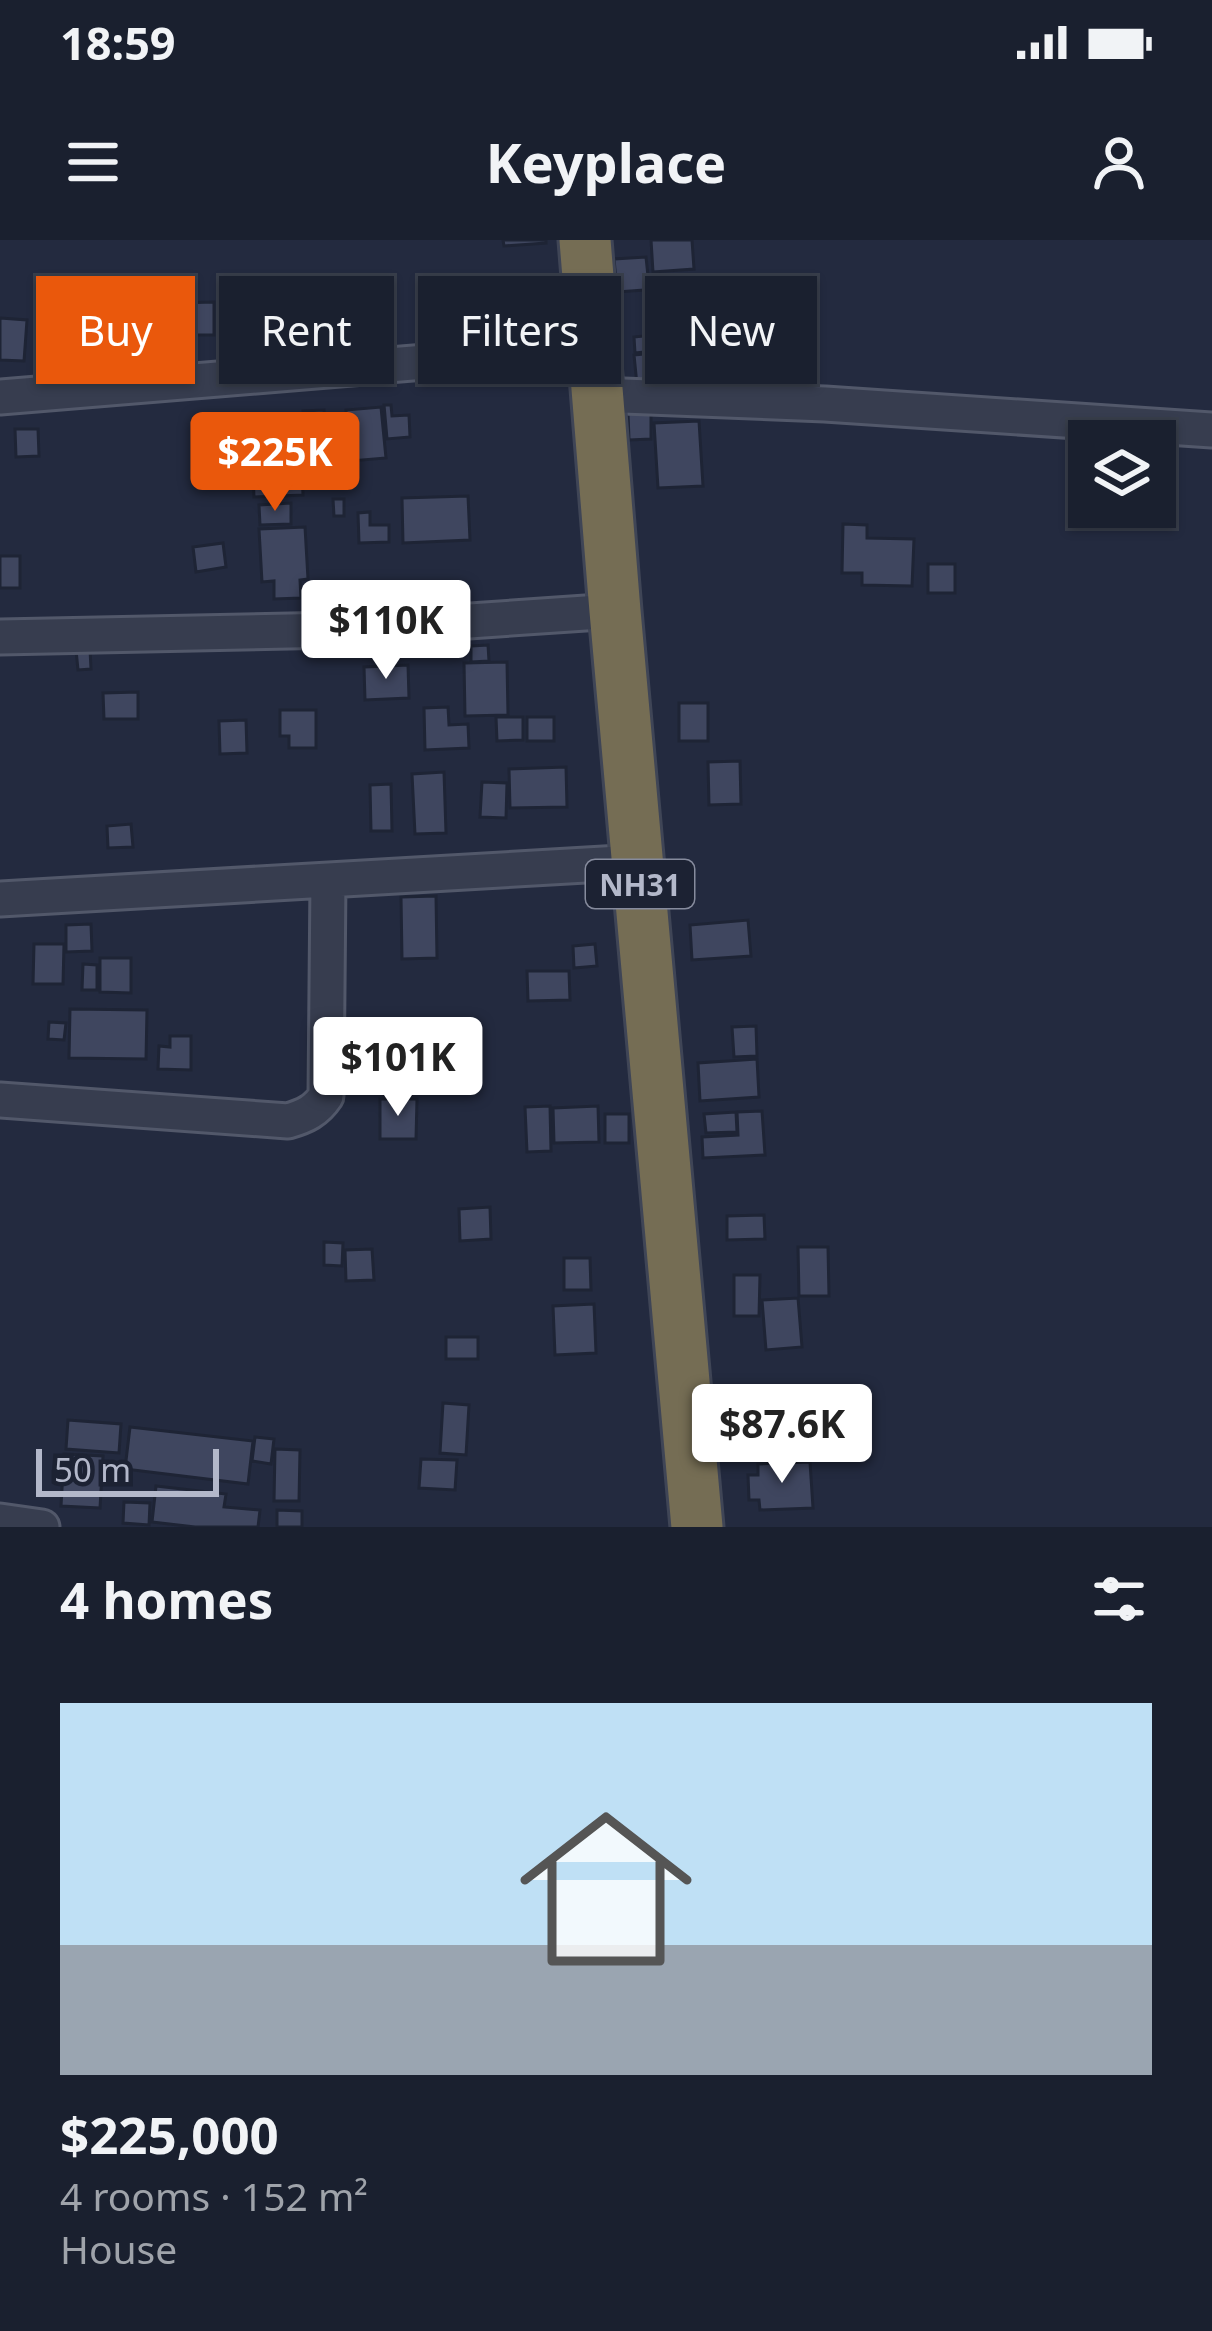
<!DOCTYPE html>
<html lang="en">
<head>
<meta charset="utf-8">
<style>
  :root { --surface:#1a202f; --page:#272d3b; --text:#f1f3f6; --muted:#9fa3aa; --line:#383e4b; --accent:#ea580c }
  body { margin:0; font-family:"Noto Sans",sans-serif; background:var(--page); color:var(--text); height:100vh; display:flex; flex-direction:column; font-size:45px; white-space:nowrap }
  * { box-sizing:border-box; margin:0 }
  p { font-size:39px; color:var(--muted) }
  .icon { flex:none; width:66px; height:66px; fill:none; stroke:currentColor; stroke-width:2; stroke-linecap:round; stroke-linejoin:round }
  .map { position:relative; height:1287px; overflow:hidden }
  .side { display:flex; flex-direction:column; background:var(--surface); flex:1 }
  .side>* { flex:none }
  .banner { position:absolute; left:36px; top:36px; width:1140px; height:108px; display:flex; gap:24px }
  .controls { position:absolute; left:1068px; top:180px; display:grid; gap:24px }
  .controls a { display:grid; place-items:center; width:108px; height:108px; border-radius:0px; background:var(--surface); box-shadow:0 3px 9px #0004,0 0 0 3px var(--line); font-size:60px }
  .scale { position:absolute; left:36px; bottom:30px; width:183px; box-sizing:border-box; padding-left:12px; border:6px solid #b3b8ca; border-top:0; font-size:33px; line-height:42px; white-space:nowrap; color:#b3b8ca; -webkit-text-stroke:9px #1c2233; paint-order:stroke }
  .price { position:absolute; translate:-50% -102px; padding:0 27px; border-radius:12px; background:#fff; color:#222; font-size:39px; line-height:78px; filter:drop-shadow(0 3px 6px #0008) }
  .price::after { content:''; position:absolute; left:50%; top:72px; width:36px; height:27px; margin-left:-18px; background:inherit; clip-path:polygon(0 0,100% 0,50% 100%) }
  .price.active { background:var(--accent); color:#fff }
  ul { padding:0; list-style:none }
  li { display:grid; align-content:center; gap:24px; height:636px; padding:0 60px }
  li+li { border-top:3px solid var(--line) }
  li span { display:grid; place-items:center; height:372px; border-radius:0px; color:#555 }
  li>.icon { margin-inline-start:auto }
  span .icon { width:216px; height:216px; fill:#fffc; stroke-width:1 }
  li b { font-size:51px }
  h2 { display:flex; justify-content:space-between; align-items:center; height:144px; padding:0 60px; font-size:51px }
  .pill { padding:0 42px; border-radius:0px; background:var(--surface); box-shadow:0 3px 9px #0004,0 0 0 3px var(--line); font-size:42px; line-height:108px }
  .pill.active { background:var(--accent); color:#fff }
  .status { display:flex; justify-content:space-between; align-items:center; height:84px; padding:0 60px; background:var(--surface); direction:ltr }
  .status svg { height:33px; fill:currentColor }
  header { display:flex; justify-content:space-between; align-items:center; height:156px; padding:0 60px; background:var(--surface); font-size:54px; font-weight:700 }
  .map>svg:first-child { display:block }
</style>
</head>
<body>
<div class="status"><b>18:59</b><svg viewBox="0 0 49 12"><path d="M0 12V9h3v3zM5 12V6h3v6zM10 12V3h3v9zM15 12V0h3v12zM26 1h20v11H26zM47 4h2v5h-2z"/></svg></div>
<header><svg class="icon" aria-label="menu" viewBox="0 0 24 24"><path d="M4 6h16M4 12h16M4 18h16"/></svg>Keyplace<svg class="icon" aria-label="person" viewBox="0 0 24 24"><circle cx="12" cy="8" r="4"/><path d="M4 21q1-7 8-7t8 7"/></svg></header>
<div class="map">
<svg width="1212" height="1287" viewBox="0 0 1212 1287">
  <rect width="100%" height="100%" fill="#232a3f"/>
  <path fill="#3f465f" stroke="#1e2435" stroke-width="3" d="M503,0H546V3L504,6Z
    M651,0H692L694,29L653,32Z
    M646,17L648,36H657L658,49L617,52L614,19Z
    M94,54H117V68L94,69Z
    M364,59L366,102H328L327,60Z
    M559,59L563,97L486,106L482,68Z
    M214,62V95H177L176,63Z
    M157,67L158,91L125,92L124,68Z
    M321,73V102L287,103L286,75Z
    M0,78L27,80L24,121L0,120Z
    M662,94L664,110L635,113L634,97Z
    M674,111L677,141L637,145L634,115Z
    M384,165H391L392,176L409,175L410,197L387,199Z
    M381,167L386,218L351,221L346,170Z
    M324,170L325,190L304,191L303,171Z
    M628,173H651V199L629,200Z
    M300,181L303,255L254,257L251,184Z
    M699,181L703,246L658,248L654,183Z
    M15,189H38L39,216L16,217Z
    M468,256L470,300L403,303L402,258Z
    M333,259H344V276H334Z
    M291,263V284L260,285L259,265Z
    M370,272V285H389V302L359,303L358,273Z
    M843,284L867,285V298L914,299L912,346L862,345V333H842Z
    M305,287L308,339L300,340L301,358L274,359V341L262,342L259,289Z
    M223,303L226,327L196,332L193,307Z
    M0,316H20V348H0Z
    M928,324H955V353H928Z
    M488,405L489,421L471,422V406Z
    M90,409L91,429L78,430L76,410Z
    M507,422L508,475L465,476L464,423Z
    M408,425L409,458L365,460L364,427Z
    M138,452V479H104L103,453Z
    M679,463H708V501H679Z
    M448,467L449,485L468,484L469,508L425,510L424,468Z
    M280,470H316V508H289V496H280Z
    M496,477H523V500L497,501Z
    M527,477H554V501H527Z
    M246,480L247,513L220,514L219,481Z
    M740,521L741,564L709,565L708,522Z
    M566,527L567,567L510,568L509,529Z
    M444,532L446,593L415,594L412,534Z
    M482,542L507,543L506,578L480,577Z
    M391,544L392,591H371L370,545Z
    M131,584L133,607L108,608L107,586Z
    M436,656L437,718L402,719L401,657Z
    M748,680L751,716L692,720L690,685Z
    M91,684L92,711L66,712V685Z
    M34,704H64L63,744H33Z
    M595,704L597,726L574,728L573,706Z
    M100,718H131V753L100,752Z
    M83,724L97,725V750H82Z
    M527,731H569L570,760L528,761Z
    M70,769L147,770L146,819L69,818Z
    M49,782L66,783L64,800L48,799Z
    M756,786L757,816L734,817L732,787Z
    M170,796H191V830L158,829L159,806L170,807Z
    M757,819L759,857L700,861L698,823Z
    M380,859H417L416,899H380Z
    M550,866L551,911L527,912L525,867Z
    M598,866L599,902L554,903L553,868Z
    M762,871L765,915L703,918L702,897L738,895L737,872Z
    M736,872L737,892L706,893L704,874Z
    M605,874H629V903H605Z
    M490,967L491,999L460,1001L459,969Z
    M764,975L765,999L727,1000V976Z
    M324,1002L343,1003L342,1026L324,1025Z
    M798,1007H828L829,1056H799Z
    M372,1009L374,1040L346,1041L345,1010Z
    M564,1018H590L591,1050H564Z
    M734,1035H760L759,1076H734Z
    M798,1058L802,1107L766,1110L762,1060Z
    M594,1064L596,1113L555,1115L553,1066Z
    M446,1097H478V1119H446Z
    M443,1163L469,1165L466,1215L440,1213Z
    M68,1180L121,1184L119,1213L66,1209Z
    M130,1187L253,1201L248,1244L125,1229Z
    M255,1197L274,1199L271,1224L252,1221Z
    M275,1209L300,1210L299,1261H274Z
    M64,1214L103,1216L100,1268L61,1266Z
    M421,1219L457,1220L455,1250L419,1248Z
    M810,1222L813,1268L760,1270L759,1260H749L748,1235H758V1224Z
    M156,1246L226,1254L224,1267L260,1270L258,1287H195L152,1282Z
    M124,1262L150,1263L149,1285L123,1283Z
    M277,1270L302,1271V1287H277Z"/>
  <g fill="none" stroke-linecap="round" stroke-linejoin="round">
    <g stroke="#52586a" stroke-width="39">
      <path id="minor" d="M598,155L825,164L1212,190
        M0,157L595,108
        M0,397L337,390L615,371
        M0,659L638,622
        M0,860L288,881C305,876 316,871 326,856L328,640
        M0,1281L42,1287"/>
    </g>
    <g stroke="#3f4556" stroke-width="57">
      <path id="highway" d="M585,0L615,371L697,1287"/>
    </g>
    <use href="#minor" stroke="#373d4f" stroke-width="33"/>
    <use href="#highway" stroke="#756d54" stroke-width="51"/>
  </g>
  <g text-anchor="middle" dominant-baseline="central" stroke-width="12" stroke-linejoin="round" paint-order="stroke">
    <rect fill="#1c2233" stroke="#868b9d" stroke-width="3" x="586" y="620" width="108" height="48" rx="9"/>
    <g font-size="30" font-weight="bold" fill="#b3b8ca">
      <text x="640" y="644">NH31</text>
    </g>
  </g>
</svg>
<div class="controls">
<a><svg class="icon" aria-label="layers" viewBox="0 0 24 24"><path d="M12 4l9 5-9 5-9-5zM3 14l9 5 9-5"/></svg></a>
</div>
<div class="scale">50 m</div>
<b class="price active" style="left:275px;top:274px">$225K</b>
<b class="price" style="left:386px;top:442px">$110K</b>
<b class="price" style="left:398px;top:879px">$101K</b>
<b class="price" style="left:782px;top:1246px">$87.6K</b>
<div class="banner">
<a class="pill active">Buy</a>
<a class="pill">Rent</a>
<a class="pill">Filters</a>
<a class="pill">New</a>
</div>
</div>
<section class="side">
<h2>4 homes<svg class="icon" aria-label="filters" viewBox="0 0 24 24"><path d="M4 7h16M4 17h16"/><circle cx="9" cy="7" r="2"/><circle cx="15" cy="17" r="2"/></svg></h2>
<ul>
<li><span style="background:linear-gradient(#bfe0f5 65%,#9aa5b1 0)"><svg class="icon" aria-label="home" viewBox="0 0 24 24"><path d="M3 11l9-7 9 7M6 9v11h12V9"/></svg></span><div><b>$225,000</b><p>4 rooms · 152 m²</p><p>House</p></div></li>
</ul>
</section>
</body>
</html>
